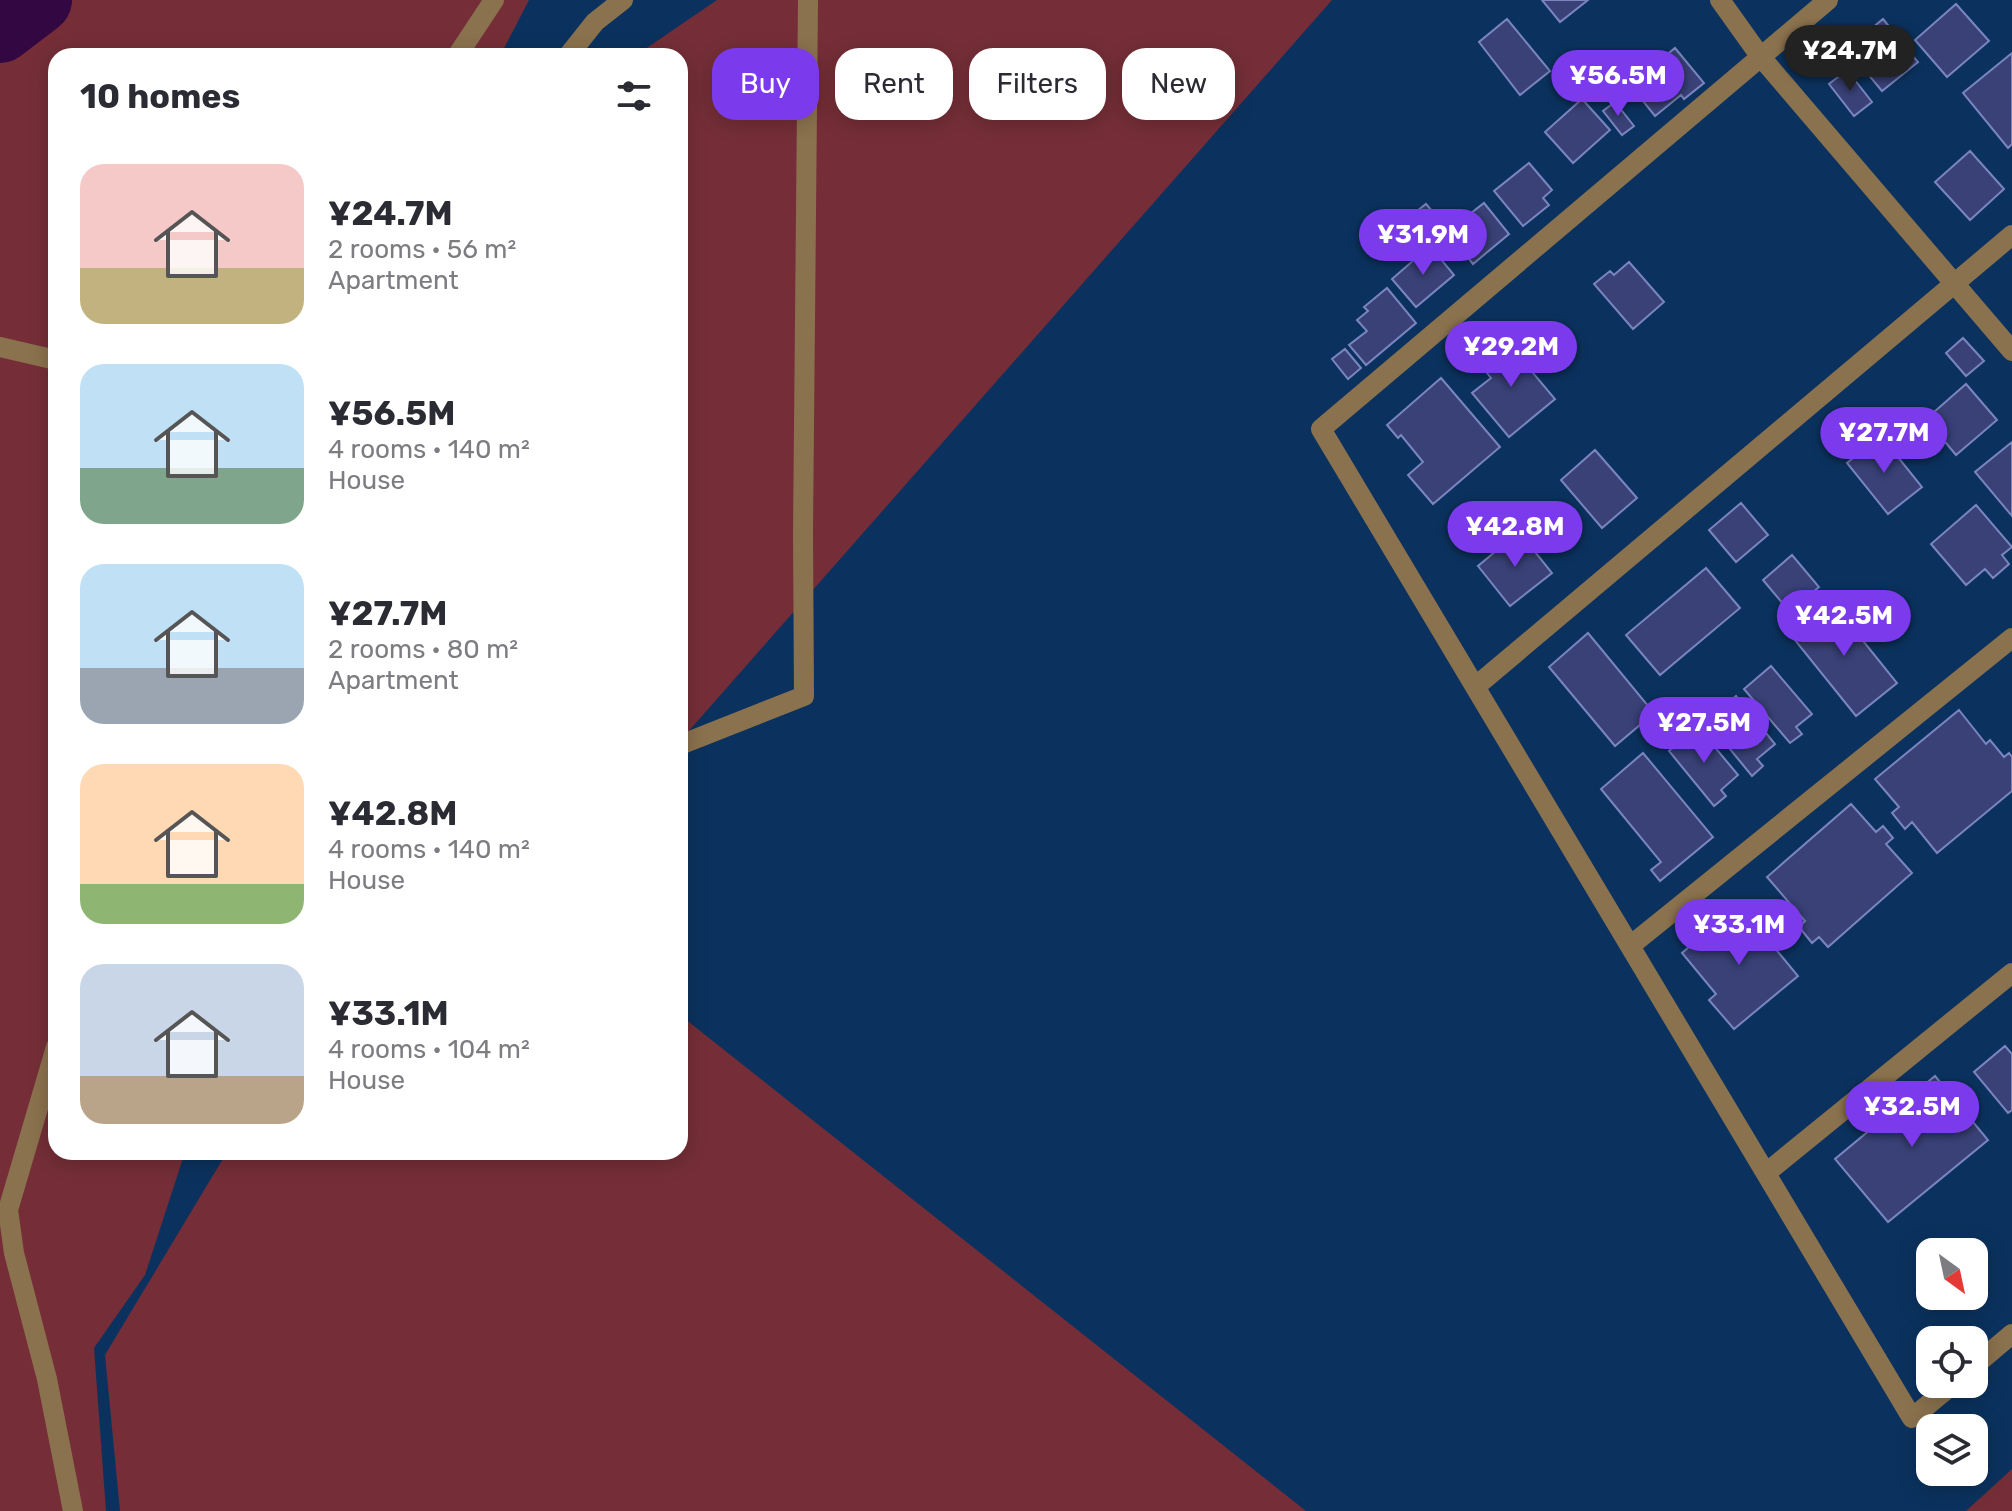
<!DOCTYPE html>
<html lang="en">
<head>
<meta charset="utf-8">
<style>
  :root { --surface:#fff; --page:#f7f7f7; --text:#2b2b33; --muted:#7c7c81; --accent:#7c3aed }
  body { margin:0; font-family:Rubik,sans-serif; background:var(--page); color:var(--text); height:100vh; display:flex; flex-direction:column; font-size:30px; white-space:nowrap }
  * { box-sizing:border-box; margin:0 }
  p { font-size:26px; color:var(--muted) }
  .icon { flex:none; width:44px; height:44px; fill:none; stroke:currentColor; stroke-width:2; stroke-linecap:round; stroke-linejoin:round }
  .map { position:relative; flex:1; overflow:hidden }
  .side { position:absolute; left:48px; top:48px; width:640px; height:1112px; display:flex; flex-direction:column; background:var(--surface); border-radius:24px; box-shadow:0 4px 20px #0003 }
  .side>* { flex:none }
  .guide { position:absolute; left:712px; top:48px; width:760px; height:72px; display:flex; gap:16px }
  .needle { width:52px; rotate:147deg }
  .buttons { position:absolute; left:1916px; top:1238px; display:grid; gap:16px }
  .buttons a { display:grid; place-items:center; width:72px; height:72px; border-radius:16px; background:var(--surface); box-shadow:0 4px 20px #0003; font-size:40px }
  .price { position:absolute; translate:-50% -68px; padding:0 18px; border-radius:28px; background:var(--accent); color:#fff; font-size:26px; line-height:52px; filter:drop-shadow(0 2px 4px #0008) }
  .price::after { content:''; position:absolute; left:50%; top:48px; width:24px; height:18px; margin-left:-12px; background:inherit; clip-path:polygon(0 0,100% 0,50% 100%) }
  .price.current { background:#222; color:#fff }
  ul { padding:0; list-style:none }
  li { display:flex; align-items:center; gap:24px; height:200px; padding:0 32px }
  li span { display:grid; place-items:center; flex:none; width:224px; height:160px; border-radius:24px; color:#555 }
  li>.icon { margin-inline-start:auto }
  span .icon { width:96px; height:96px; fill:#fffc; stroke-width:1 }
  li b { font-size:34px }
  h2 { display:flex; justify-content:space-between; align-items:center; height:96px; padding:0 32px; font-size:34px }
  .chip { padding:0 28px; border-radius:24px; background:var(--surface); box-shadow:0 4px 20px #0003; font-size:28px; line-height:72px }
  .chip.current { background:var(--accent); color:#fff }
  .map>svg:first-child { display:block }
</style>
</head>
<body>
<div class="map">
<svg width="2012" height="1511" viewBox="0 0 2012 1511">
  <rect width="100%" height="100%" fill="#0b325e"/>
  <path fill="#752e37" d="M0,0H529L500,56H56V1152H185L145,1275L94,1348L106,1511H0Z
    M717,0H1332L680,741V56H635Z
    M680,1015L1306,1511H120L105,1355L227,1152H680Z
    M2012,1469V1511H1966Z"/>
  <g fill="none" stroke-linecap="round" stroke-linejoin="round">
    <path stroke="#330742" stroke-width="68" d="M0,29L38,0"/>
  </g>
  <path fill="#394177" stroke="#7a85c0" stroke-width="2" d="M1542,0H1588L1560,22Z
    M1956,4L1989,41L1947,77L1915,40Z
    M1507,19L1550,71L1520,95L1479,42Z
    M1883,19L1918,62L1882,91L1847,49Z
    M1843,28L1851,38L1830,56L1821,46Z
    M1675,48L1704,83L1684,99L1681,95L1655,116L1630,85Z
    M2012,53V144L2008,148L1963,93Z
    M1847,70L1872,102L1854,116L1829,84Z
    M1582,99L1610,130L1573,163L1545,132Z
    M1615,102L1634,126L1622,135L1603,111Z
    M1970,151L2004,189L1970,220L1935,182Z
    M1529,163L1552,190L1543,198L1549,205L1523,226L1494,191Z
    M1484,203L1509,234L1473,264L1447,232Z
    M1426,204L1445,226L1431,238L1412,215Z
    M1430,246L1454,275L1416,307L1392,279Z
    M1629,262L1664,302L1633,329L1594,284L1610,271L1614,275Z
    M1387,288L1416,323L1366,365L1349,345L1367,331L1357,320L1368,311L1364,307Z
    M1501,335L1555,399L1509,437L1472,393L1491,378L1483,368L1495,357L1486,347Z
    M1963,338L1984,361L1966,376L1946,353Z
    M1345,349L1361,368L1348,379L1332,359Z
    M1441,378L1500,447L1433,504L1408,475L1423,462L1401,435L1398,438L1387,425Z
    M1966,384L1997,420L1956,455L1926,419Z
    M1881,436L1922,487L1888,514L1847,463Z
    M2012,442V516L1975,472Z
    M1595,450L1637,498L1602,528L1561,480Z
    M1741,503L1768,535L1736,562L1709,530Z
    M1976,505L2012,547L2002,555L2009,564L1993,578L1985,569L1966,585L1931,544Z
    M1519,532L1552,573L1510,606L1478,566Z
    M1792,555L1819,587L1789,611L1763,580Z
    M1706,568L1740,608L1660,675L1626,635Z
    M1831,601L1897,683L1856,716L1790,634Z
    M1588,633L1654,713L1615,746L1549,667Z
    M1771,666L1812,714L1796,727L1802,734L1790,743L1744,689Z
    M1736,696L1775,744L1757,759L1763,766L1752,776L1707,721Z
    M1959,710L1986,744L1990,740L2004,757L2009,753L2012,757V791L1937,853L1912,822L1905,829L1892,813L1899,807L1875,779Z
    M1698,727L1738,775L1721,790L1726,796L1714,806L1669,751Z
    M1643,753L1713,837L1660,881L1651,870L1661,862L1601,789Z
    M1851,804L1876,832L1883,826L1893,838L1886,844L1912,873L1828,947L1819,937L1812,943L1799,927L1805,921L1767,877Z
    M1739,905L1798,976L1734,1029L1709,1000L1716,994L1682,953Z
    M2005,1046L2012,1054V1110L2008,1113L1974,1072Z
    M1935,1076L1988,1140L1888,1222L1835,1159Z"/>
  <g fill="none" stroke-linecap="round" stroke-linejoin="round">
    <path stroke="#8b724e" stroke-width="20" d="M1720,0L1760,56L2012,351
      M1828,0L1321,429L1912,1418L1953,1384
      M457,56L494,0
      M568,56L595,22L623,0
      M0,347L56,360
      M1475,687L2012,235
      M680,745L804,696L803,533L808,0
      M1630,946L2012,638
      M56,1047L8,1210L14,1253L47,1379L73,1511
      M1766,1173L2012,973
      M1974,1366L2012,1334"/>
  </g>
</svg>
<div class="buttons">
<a><svg class="needle" viewBox="-14 -14 28 28"><path d="M0-13l5 13h-10z" fill="#e53935"/><path d="M0 13l5-13h-10z" fill="#7c7c81"/></svg></a>
<a><svg class="icon" aria-label="locate" viewBox="0 0 24 24"><circle cx="12" cy="12" r="6"/><path d="M12 2v4M12 18v4M2 12h4M18 12h4"/></svg></a>
<a><svg class="icon" aria-label="layers" viewBox="0 0 24 24"><path d="M12 4l9 5-9 5-9-5zM3 14l9 5 9-5"/></svg></a>
</div>
<b class="price current" style="left:1850px;top:93px">¥24.7M</b>
<b class="price" style="left:1618px;top:118px">¥56.5M</b>
<b class="price" style="left:1423px;top:277px">¥31.9M</b>
<b class="price" style="left:1511px;top:389px">¥29.2M</b>
<b class="price" style="left:1884px;top:475px">¥27.7M</b>
<b class="price" style="left:1515px;top:569px">¥42.8M</b>
<b class="price" style="left:1844px;top:658px">¥42.5M</b>
<b class="price" style="left:1704px;top:765px">¥27.5M</b>
<b class="price" style="left:1739px;top:967px">¥33.1M</b>
<b class="price" style="left:1912px;top:1149px">¥32.5M</b>
<div class="guide">
<a class="chip current">Buy</a>
<a class="chip">Rent</a>
<a class="chip">Filters</a>
<a class="chip">New</a>
</div>
<section class="side">
<h2>10 homes<svg class="icon" aria-label="filters" viewBox="0 0 24 24"><path d="M4 7h16M4 17h16"/><circle cx="9" cy="7" r="2"/><circle cx="15" cy="17" r="2"/></svg></h2>
<ul>
<li><span style="background:linear-gradient(#f6c9c9 65%,#c2b280 0)"><svg class="icon" aria-label="home" viewBox="0 0 24 24"><path d="M3 11l9-7 9 7M6 9v11h12V9"/></svg></span><div><b>¥24.7M</b><p>2 rooms · 56 m²</p><p>Apartment</p></div></li>
<li><span style="background:linear-gradient(#bfe0f5 65%,#7fa58c 0)"><svg class="icon" aria-label="home" viewBox="0 0 24 24"><path d="M3 11l9-7 9 7M6 9v11h12V9"/></svg></span><div><b>¥56.5M</b><p>4 rooms · 140 m²</p><p>House</p></div></li>
<li><span style="background:linear-gradient(#bfe0f5 65%,#9aa5b1 0)"><svg class="icon" aria-label="home" viewBox="0 0 24 24"><path d="M3 11l9-7 9 7M6 9v11h12V9"/></svg></span><div><b>¥27.7M</b><p>2 rooms · 80 m²</p><p>Apartment</p></div></li>
<li><span style="background:linear-gradient(#ffd9b3 75%,#8fb573 0)"><svg class="icon" aria-label="home" viewBox="0 0 24 24"><path d="M3 11l9-7 9 7M6 9v11h12V9"/></svg></span><div><b>¥42.8M</b><p>4 rooms · 140 m²</p><p>House</p></div></li>
<li><span style="background:linear-gradient(#c9d6e8 70%,#b9a48a 0)"><svg class="icon" aria-label="home" viewBox="0 0 24 24"><path d="M3 11l9-7 9 7M6 9v11h12V9"/></svg></span><div><b>¥33.1M</b><p>4 rooms · 104 m²</p><p>House</p></div></li>
</ul>
</section>
</div>
</body>
</html>
